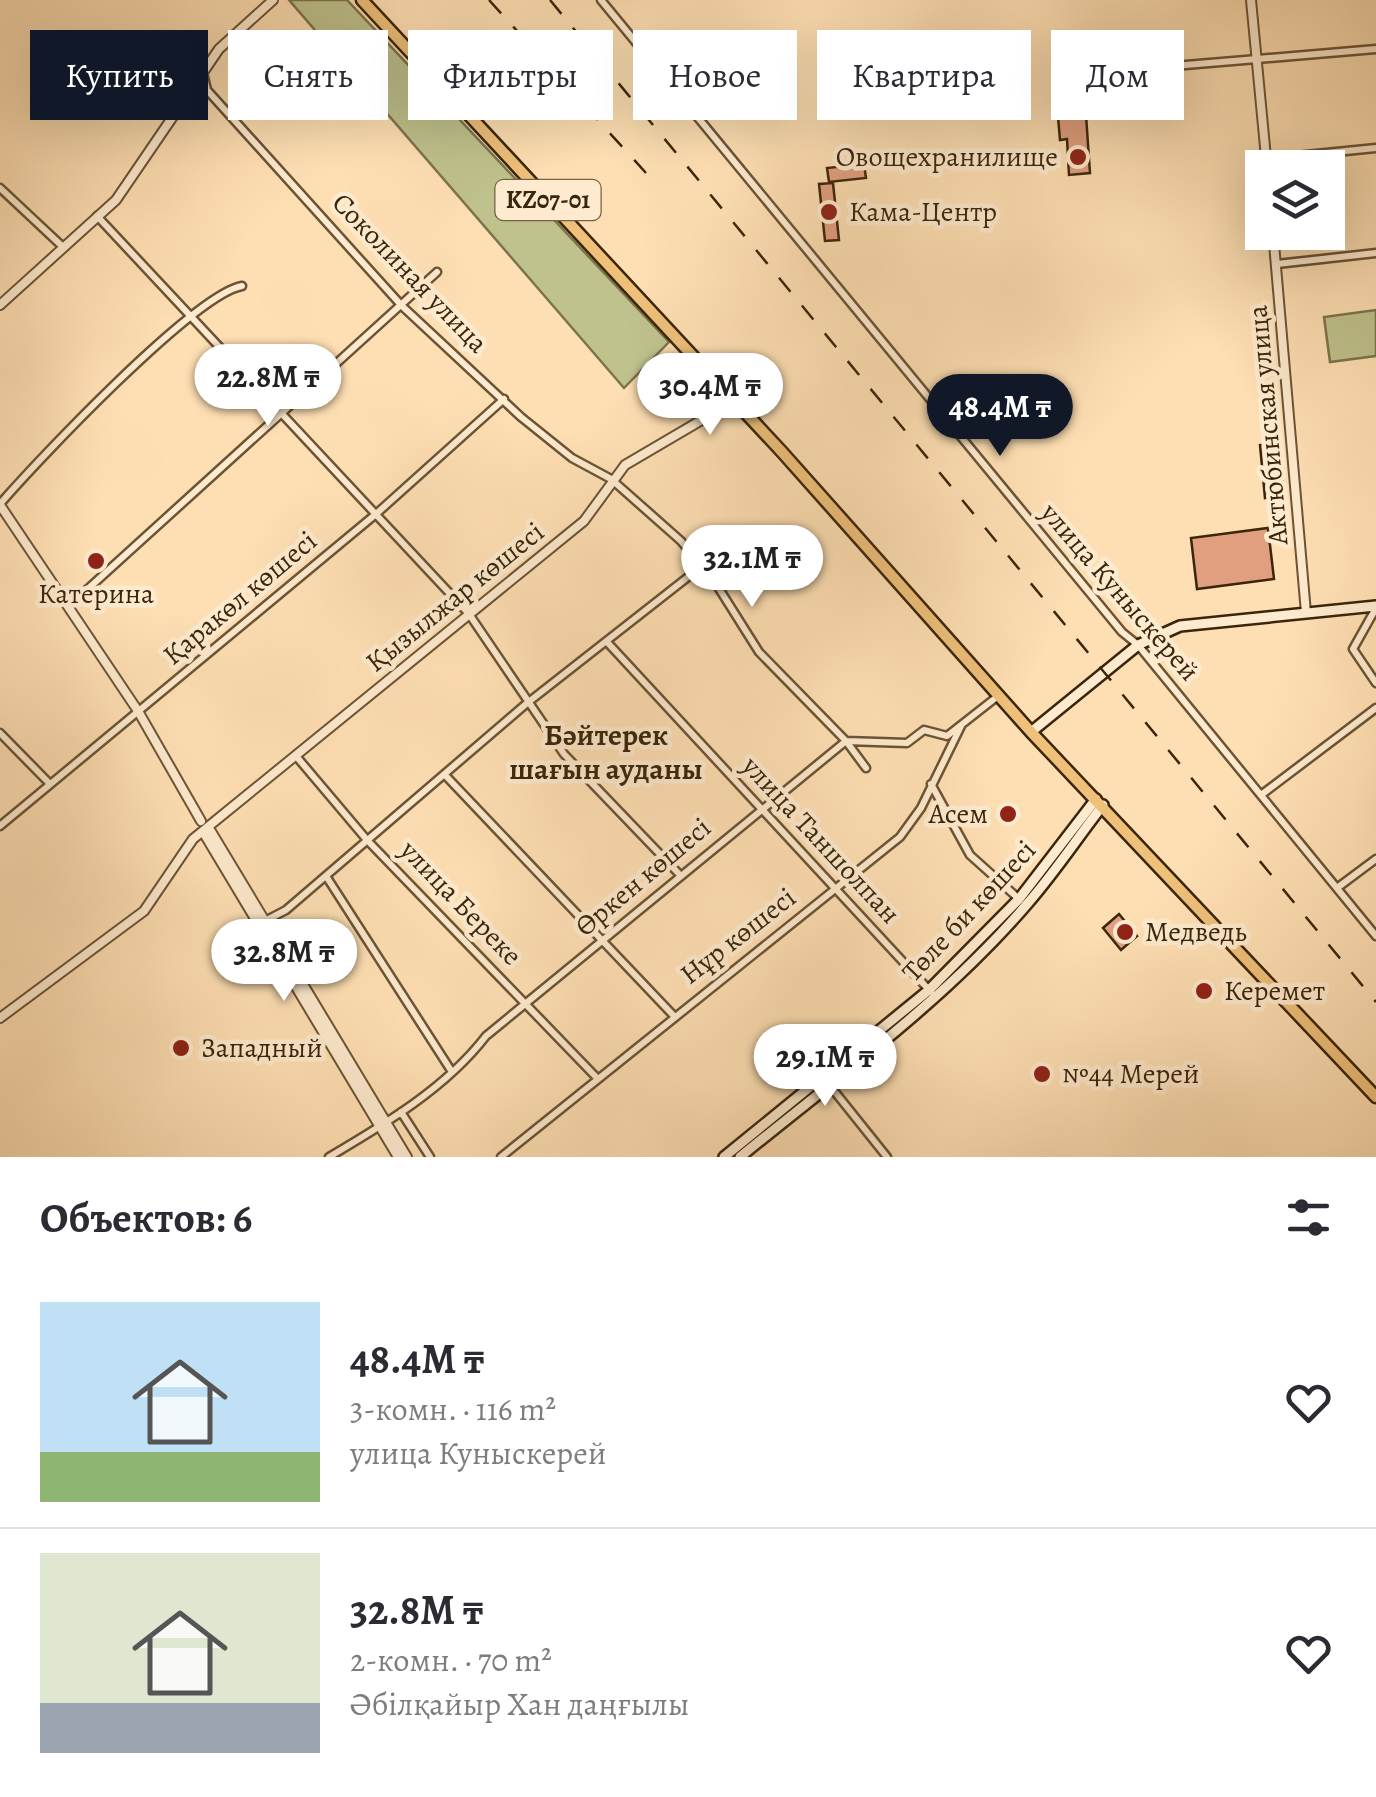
<!DOCTYPE html>
<html lang="ru">
<head>
<meta charset="utf-8">
<style>
  :root { --surface:#fff; --page:#f7f7f7; --text:#2b2b33; --muted:#7c7c81; --line:#e1e1e2; --accent:#111827 }
  body { margin:0; font-family:Alegreya,serif; background:var(--page); color:var(--text); height:100vh; display:flex; flex-direction:column; font-size:38px; white-space:nowrap }
  * { box-sizing:border-box; margin:0 }
  p { font-size:32px; color:var(--muted) }
  .icon { flex:none; width:55px; height:55px; fill:none; stroke:currentColor; stroke-width:2; stroke-linecap:round; stroke-linejoin:round }
  .map { position:relative; height:1157px; overflow:hidden }
  .drawer { display:flex; flex-direction:column; background:var(--surface); flex:1 }
  .drawer>* { flex:none }
  .hud { position:absolute; left:30px; top:30px; width:1318px; height:90px; display:flex; gap:20px }
  .fabs { position:absolute; left:1245px; top:150px; display:grid; gap:20px }
  .fabs a { display:grid; place-items:center; width:100px; height:100px; border-radius:0px; background:var(--surface); box-shadow:0 10px 40px #0002; font-size:50px }
  .price { position:absolute; translate:-50% -85px; padding:0 22px; border-radius:35px; background:#fff; color:#222; font-size:32px; line-height:65px; filter:drop-shadow(0 2px 5px #0008) }
  .price::after { content:''; position:absolute; left:50%; top:60px; width:30px; height:22px; margin-left:-15px; background:inherit; clip-path:polygon(0 0,100% 0,50% 100%) }
  .price.current { background:var(--accent); color:#fff }
  ul { padding:0; list-style:none }
  li { display:flex; align-items:center; gap:30px; height:250px; padding:0 40px }
  li+li { border-top:2px solid var(--line) }
  li span { display:grid; place-items:center; flex:none; width:280px; height:200px; border-radius:0px; color:#555 }
  li>.icon { margin-inline-start:auto }
  span .icon { width:120px; height:120px; fill:#fffc; stroke-width:1 }
  li b { font-size:42px }
  h2 { display:flex; justify-content:space-between; align-items:center; height:120px; padding:0 40px; font-size:42px }
  .pill { padding:0 35px; border-radius:0px; background:var(--surface); box-shadow:0 10px 40px #0002; font-size:35px; line-height:90px }
  .pill.current { background:var(--accent); color:#fff }
  .map>svg:first-child { display:block }
</style>
</head>
<body>
<div class="map">
<svg width="1376" height="1157" viewBox="0 0 1376 1157">
  <rect width="100%" height="100%" fill="#fedfb3"/>
  <filter id="stains"><feTurbulence type="fractalNoise" baseFrequency=".002" numOctaves="4"/><feColorMatrix values="0 0 0 0 .2 0 0 0 0 .09 0 0 0 0 .02 0 0 0 .5 -.17"/></filter>
  <radialGradient id="worn" r=".72"><stop offset=".6" stop-color="#630" stop-opacity="0"/><stop offset="1" stop-color="#630" stop-opacity=".3"/></radialGradient>
  <path fill="#bfc28d" stroke="#7c744c" stroke-width="2.5" d="M289,0H347L669,342L624,388Z
    M1376,310V356L1330,362L1324,317Z"/>
  <path fill="#e29f7f" stroke="#3a260b" stroke-width="2.5" d="M1086,115L1090,173L1069,175L1067,139L1060,140L1058,117Z
    M864,164L866,178L829,182L827,168Z
    M833,183L839,240L825,241L819,184Z
    M1279,443L1284,496L1265,498L1260,445Z
    M1268,528L1274,579L1197,589L1191,538Z
    M1119,914L1137,936L1121,950L1103,928Z"/>
  <g fill="none" stroke-linecap="round" stroke-linejoin="round">
    <g stroke="#6b5435" stroke-width="11">
      <path id="minor" d="M601,0L1122,632L1138,645L1376,936
        M203,73L207,90L402,306L521,417L572,458L611,479L681,541L713,579L759,652L846,741L866,768
        M1090,73L1376,49
        M1266,159L1376,148
        M0,188L63,247
        M97,216L469,614L564,754L681,876
        M1277,264L1376,253
        M0,504C37,461 195,294 242,286
        M69,606L437,272
        M1376,608L1353,649L1376,683
        M607,642L931,992
        M0,733L50,784
        M296,756L367,840L597,1078
        M445,775L673,1015
        M931,784L970,855L1019,899
        M1261,795L1376,708
        M0,826L376,514L504,399
        M326,876L452,1072
        M1337,888L1376,859
        M265,921L286,910L526,704L702,566
        M823,1077L887,1157
        M401,1112L430,1157
        M329,1157C385,1124 446,1088 486,1036L846,741L907,743L924,730L947,736L998,696
        M501,1157L900,837L921,808L961,726"/>
    </g>
    <g stroke="#6b5435" stroke-width="12">
      <path id="tertiary" d="M1251,0L1267,168
        M1273,232L1306,613
        M0,305L116,200L219,49L273,0
        M0,505L138,711L201,821
        M209,828L407,1157
        M203,832L398,1157
        M0,1018L144,911L193,839L584,521L625,465L734,401"/>
    </g>
    <g stroke="#3a260b" stroke-width="14">
      <path id="secondary" d="M1031,732L1138,645L1180,626L1376,606
        M724,1157L929,990L1019,899L1096,799
        M740,1157C839,1076 945,1000 1028,903C1055,872 1078,837 1103,805"/>
    </g>
    <g stroke="#3a260b" stroke-width="15">
      <path id="primary" d="M362,0L782,452L1031,732L1376,1097"/>
    </g>
    <use href="#minor" stroke="#feeace" stroke-width="6"/>
    <use href="#tertiary" stroke="#feeace" stroke-width="8"/>
    <use href="#secondary" stroke="#feeace" stroke-width="9"/>
    <use href="#primary" stroke="#efc07a" stroke-width="10"/>
    <path stroke="#3a260b" stroke-width="2.5" stroke-dasharray="18 18" stroke-linecap="butt" d="M489,0L646,173
      M550,0L1376,1002"/>
  </g>
  <g fill="#8f2418" stroke="#feeace" stroke-width="4">
    <circle cx="1078" cy="157" r="10"/>
    <circle cx="829" cy="212" r="10"/>
    <circle cx="96" cy="561" r="10"/>
    <circle cx="1008" cy="814" r="10"/>
    <circle cx="1125" cy="932" r="10"/>
    <circle cx="1204" cy="991" r="10"/>
    <circle cx="181" cy="1048" r="10"/>
    <circle cx="1042" cy="1074" r="10"/>
  </g>
  <g text-anchor="middle" dominant-baseline="central" stroke-width="9" stroke-linejoin="round" paint-order="stroke">
    <rect fill="#feeace" stroke="#756146" stroke-width="2.5" x="495.5" y="180" width="105" height="40" rx="8"/>
    <g font-size="25" font-weight="bold" fill="#3a260b">
      <text x="548" y="200">KZ07-01</text>
    </g>
    <g font-size="28" fill="#3a260b" stroke="#feeace" text-anchor="start">
      <text x="1058" y="157" text-anchor="end">Овощехранилище</text>
      <text x="849" y="212">Кама-Центр</text>
      <text x="96" y="594" text-anchor="middle">Катерина</text>
      <text x="988" y="814" text-anchor="end">Асем</text>
      <text x="1145" y="932">Медведь</text>
      <text x="1224" y="991">Керемет</text>
      <text x="201" y="1048">Западный</text>
      <text x="1062" y="1074">№44 Мерей</text>
    </g>
    <g font-size="28" fill="#3a260b" stroke="#feeace">
      <text transform="translate(410 273) rotate(46)">Соколиная улица</text>
      <text transform="translate(1268 425) rotate(-95)">Актюбинская улица</text>
      <text transform="translate(1120 592) rotate(49)">улица Куныскерей</text>
      <text transform="translate(455 597) rotate(-39)">Қызылжар көшесі</text>
      <text transform="translate(240 598) rotate(-40)">Қаракөл көшесі</text>
      <text transform="translate(821 840) rotate(47)">улица Таншолпан</text>
      <text transform="translate(643 877) rotate(-40)">Өркен көшесі</text>
      <text transform="translate(461 903) rotate(46)">улица Береке</text>
      <text transform="translate(969 911) rotate(-47)">Төле би көшесі</text>
      <text transform="translate(738 936) rotate(-38)">Нұр көшесі</text>
    </g>
    <g font-size="30" font-weight="bold" fill="#3a260b" stroke="#feeace">
      <text x="606" y="735">Бәйтерек<tspan x="606" dy="34">шағын ауданы</tspan></text>
    </g>
  </g>
  <rect width="100%" height="100%" filter="url(#stains)"/>
  <rect width="100%" height="100%" fill="url(#worn)"/>
</svg>
<div class="fabs">
<a><svg class="icon" aria-label="layers" viewBox="0 0 24 24"><path d="M12 4l9 5-9 5-9-5zM3 14l9 5 9-5"/></svg></a>
</div>
<b class="price" style="left:268px;top:429px">22.8M ₸</b>
<b class="price" style="left:710px;top:438px">30.4M ₸</b>
<b class="price current" style="left:1000px;top:459px">48.4M ₸</b>
<b class="price" style="left:752px;top:610px">32.1M ₸</b>
<b class="price" style="left:284px;top:1004px">32.8M ₸</b>
<b class="price" style="left:825px;top:1109px">29.1M ₸</b>
<div class="hud">
<a class="pill current">Купить</a>
<a class="pill">Снять</a>
<a class="pill">Фильтры</a>
<a class="pill">Новое</a>
<a class="pill">Квартира</a>
<a class="pill">Дом</a>
</div>
</div>
<section class="drawer">
<h2>Объектов: 6<svg class="icon" aria-label="filters" viewBox="0 0 24 24"><path d="M4 7h16M4 17h16"/><circle cx="9" cy="7" r="2"/><circle cx="15" cy="17" r="2"/></svg></h2>
<ul>
<li><span style="background:linear-gradient(#bfe0f5 75%,#8fb573 0)"><svg class="icon" aria-label="home" viewBox="0 0 24 24"><path d="M3 11l9-7 9 7M6 9v11h12V9"/></svg></span><div><b>48.4M ₸</b><p>3-комн. · 116 m²</p><p>улица Куныскерей</p></div><svg class="icon" aria-label="heart" viewBox="0 0 24 24"><path d="M12 20l-8-8c-3-5 5-10 8-4 3-6 11-1 8 4z"/></svg></li>
<li><span style="background:linear-gradient(#dfe7d0 75%,#9aa5b1 0)"><svg class="icon" aria-label="home" viewBox="0 0 24 24"><path d="M3 11l9-7 9 7M6 9v11h12V9"/></svg></span><div><b>32.8M ₸</b><p>2-комн. · 70 m²</p><p>Әбілқайыр Хан даңғылы</p></div><svg class="icon" aria-label="heart" viewBox="0 0 24 24"><path d="M12 20l-8-8c-3-5 5-10 8-4 3-6 11-1 8 4z"/></svg></li>
</ul>
</section>
</body>
</html>
